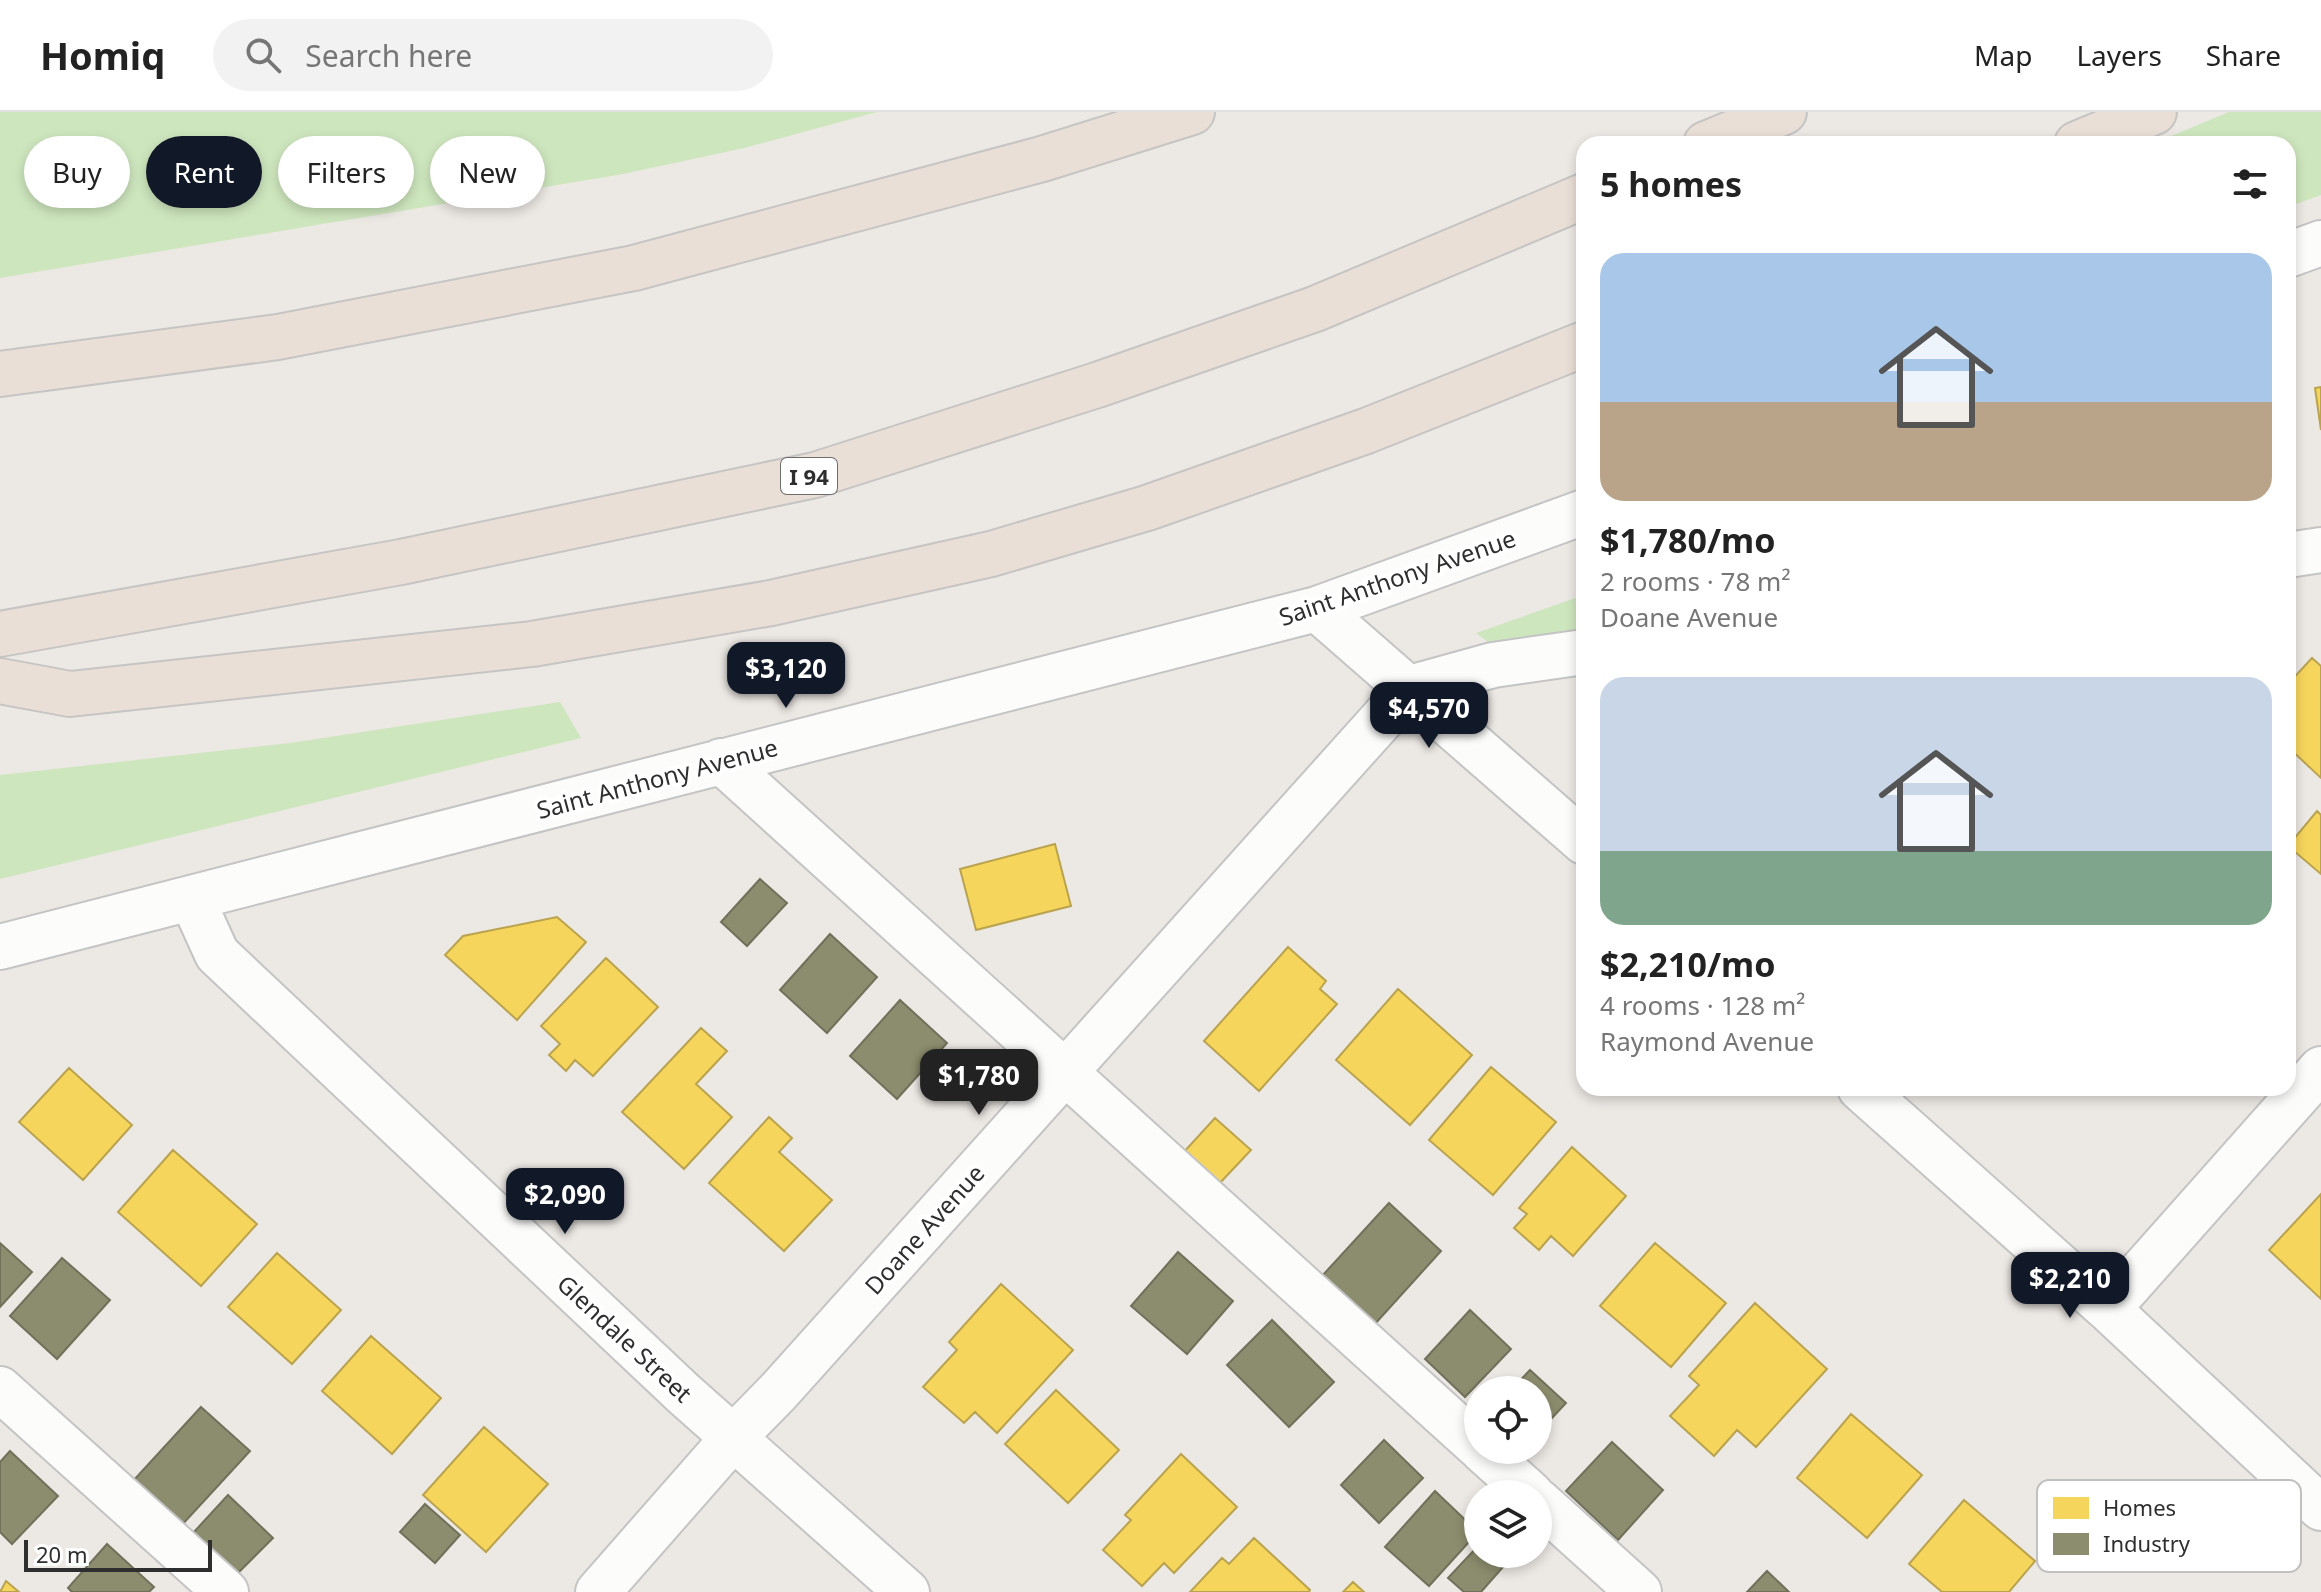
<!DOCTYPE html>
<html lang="en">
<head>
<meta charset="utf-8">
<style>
  :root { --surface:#fff; --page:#f2f2f2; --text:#222; --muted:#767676; --line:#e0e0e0; --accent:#111827 }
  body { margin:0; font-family:"Noto Sans",sans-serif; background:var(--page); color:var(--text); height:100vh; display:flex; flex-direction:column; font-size:30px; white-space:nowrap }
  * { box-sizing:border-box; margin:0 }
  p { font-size:26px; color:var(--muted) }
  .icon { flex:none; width:44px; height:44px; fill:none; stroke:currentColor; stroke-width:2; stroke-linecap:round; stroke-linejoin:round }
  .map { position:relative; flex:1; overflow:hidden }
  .side { position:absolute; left:1576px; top:24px; width:720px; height:960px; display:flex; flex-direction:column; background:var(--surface); border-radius:24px; box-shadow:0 4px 12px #0003 }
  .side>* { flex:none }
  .banner { position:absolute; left:24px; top:24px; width:760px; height:72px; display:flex; gap:16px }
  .buttons { position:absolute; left:1464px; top:1264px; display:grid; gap:16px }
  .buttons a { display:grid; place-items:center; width:88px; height:88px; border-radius:50%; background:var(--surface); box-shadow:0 4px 12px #0003; font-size:40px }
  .scale { position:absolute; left:24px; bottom:20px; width:188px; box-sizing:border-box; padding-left:8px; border:4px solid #2e2e2e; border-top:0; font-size:22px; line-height:28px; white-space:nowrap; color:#2e2e2e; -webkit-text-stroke:6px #fff; paint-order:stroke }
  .price { position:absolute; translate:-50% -68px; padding:0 18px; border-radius:16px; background:var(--accent); color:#fff; font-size:26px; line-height:52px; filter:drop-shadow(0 2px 4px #0008) }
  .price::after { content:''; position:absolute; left:50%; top:48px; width:24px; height:18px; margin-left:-12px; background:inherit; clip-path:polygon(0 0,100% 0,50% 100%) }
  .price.selected { background:#222; color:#fff }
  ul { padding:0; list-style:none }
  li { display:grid; align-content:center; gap:16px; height:424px; padding:0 24px }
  li span { display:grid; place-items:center; height:248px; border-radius:24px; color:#555 }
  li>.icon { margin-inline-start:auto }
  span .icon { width:144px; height:144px; fill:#fffc; stroke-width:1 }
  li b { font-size:34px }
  h2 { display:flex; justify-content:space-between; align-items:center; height:96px; padding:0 24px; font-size:34px }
  .pill { padding:0 28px; border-radius:36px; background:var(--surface); box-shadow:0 4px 12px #0003; font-size:28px; line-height:72px }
  .pill.selected { background:var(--accent); color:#fff }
  header { display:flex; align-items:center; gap:48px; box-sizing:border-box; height:112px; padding:0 40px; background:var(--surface); border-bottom:2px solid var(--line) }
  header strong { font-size:38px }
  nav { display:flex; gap:44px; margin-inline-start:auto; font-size:28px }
  .search { width:560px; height:72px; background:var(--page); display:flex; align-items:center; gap:20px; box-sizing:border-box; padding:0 28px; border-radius:44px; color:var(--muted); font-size:30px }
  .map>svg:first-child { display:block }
</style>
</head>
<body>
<header>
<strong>Homiq</strong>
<div class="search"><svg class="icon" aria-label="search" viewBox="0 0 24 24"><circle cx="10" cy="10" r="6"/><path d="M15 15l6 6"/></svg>Search here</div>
<nav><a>Map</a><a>Layers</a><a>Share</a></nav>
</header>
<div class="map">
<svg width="2321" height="1480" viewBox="0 0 2321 1480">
  <rect width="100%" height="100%" fill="#ece8e4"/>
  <path fill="#cee6be" d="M0,0H877L744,36L623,62L0,166Z
    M2229,0H2321V83L2288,95V32H2152Z
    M1584,483V528L1504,542L1476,521Z
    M560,590L581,626L0,767V663L290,631Z"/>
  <path fill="#f6d55c" stroke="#baa34e" stroke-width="2" d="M2321,275V318L2315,276Z
    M2312,546L2321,554V666L2288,635V572Z
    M2317,699L2321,703V762L2288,734Z
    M1055,732L1071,794L976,818L960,757Z
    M557,805L586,830L517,908L445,843L463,824Z
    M1288,835L1326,869L1320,877L1337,892L1259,979L1204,929Z
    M606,846L658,895L593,964L575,948L566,959L549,943L560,932L541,914Z
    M1398,877L1472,943L1410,1013L1336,948Z
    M701,916L727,939L696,972L732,1005L684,1057L622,1000Z
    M1491,955L1556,1010L1493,1083L1429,1028Z
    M69,956L132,1013L83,1068L19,1010Z
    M769,1005L792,1026L779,1040L832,1088L784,1139L709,1071Z
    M1215,1006L1251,1038L1218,1073L1183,1041Z
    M1572,1035L1626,1084L1573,1144L1551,1124L1539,1138L1514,1116L1527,1102L1519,1096Z
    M173,1038L257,1112L201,1174L118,1100Z
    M2321,1082V1187L2269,1138Z
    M1655,1131L1726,1191L1671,1255L1600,1194Z
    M277,1141L341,1198L292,1252L228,1195Z
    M1001,1172L1073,1238L997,1321L975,1300L964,1311L923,1275L957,1238L949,1230Z
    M1755,1191L1827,1257L1756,1335L1737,1318L1714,1344L1670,1304L1699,1273L1689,1264Z
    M371,1224L441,1286L392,1342L322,1279Z
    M1056,1278L1119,1338L1068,1391L1005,1332Z
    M1851,1302L1922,1363L1867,1426L1797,1366Z
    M484,1315L548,1372L486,1440L423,1383Z
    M1181,1342L1237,1395L1174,1461L1164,1451L1142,1474L1103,1438L1131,1408L1125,1403Z
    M1964,1388L2035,1449L2009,1480H1942L1909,1452Z
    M1254,1426L1310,1478L1309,1480H1190L1222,1446L1229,1452Z
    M6,1469L19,1480H0Z
    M1353,1470L1364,1480H1343Z"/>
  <path fill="#8c8c6e" stroke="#70705b" stroke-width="2" d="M760,767L787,791L747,834L721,810Z
    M830,822L877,865L827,921L780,878Z
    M900,888L947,931L897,987L850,944Z
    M1389,1091L1441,1139L1374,1213L1322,1164Z
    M0,1131L32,1160L0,1195Z
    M1178,1140L1233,1189L1187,1242L1131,1194Z
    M62,1146L110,1188L57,1247L10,1204Z
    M1470,1198L1511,1237L1465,1285L1425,1247Z
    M1272,1208L1334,1270L1289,1315L1227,1253Z
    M1530,1258L1566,1291L1538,1321V1278H1511Z
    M201,1295L250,1339L181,1414L133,1369Z
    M1384,1328L1423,1366L1379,1411L1341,1373Z
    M1612,1330L1663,1378L1618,1428L1566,1379Z
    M10,1339L58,1384L12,1432L0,1420V1350Z
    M1435,1379L1478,1420L1429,1474L1385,1435Z
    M228,1383L273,1426L236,1463L193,1421Z
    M425,1392L460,1423L435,1451L400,1420Z
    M107,1432L154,1475L149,1480H72L68,1476Z
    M1478,1434V1442H1504L1510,1447L1481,1480H1464L1448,1466Z
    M1767,1459L1789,1480H1747Z"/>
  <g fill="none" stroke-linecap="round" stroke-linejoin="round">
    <g stroke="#c5c4c5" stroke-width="48">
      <path id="minor" d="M2288,143L2321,131
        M2288,443L2321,438
        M1317,497L1584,730
        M721,649L1478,1334
        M192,787L217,842L684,1282L907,1480
        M0,835L1317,497L1584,400
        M1860,976L2108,1197L2321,1396
        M2108,1197L2321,957
        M0,1277L226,1480
        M1482,1338L1531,1382
        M1538,1389L1639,1480
        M598,1480L734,1325L778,1280L1410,576L1493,553L1584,540"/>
    </g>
    <g stroke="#c6c5c4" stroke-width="48">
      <path id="highway" d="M1706,32L1784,0
        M2077,32L2154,0
        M0,262L278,225L634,156L1042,47L1192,0
        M0,522L401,450L815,363L1097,273L1315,197L1584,84
        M0,569L70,582L532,532L771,491L991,442L1147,396L1366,319L1584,232"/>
    </g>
    <use href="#minor" stroke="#fcfcfb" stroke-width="44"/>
    <use href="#highway" stroke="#eadfd6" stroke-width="44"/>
  </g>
  <g text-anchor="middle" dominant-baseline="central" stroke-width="8" stroke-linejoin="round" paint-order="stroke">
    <rect fill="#fff" stroke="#6d6d6d" stroke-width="2" x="781" y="346" width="56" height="36" rx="6"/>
    <g font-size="22" font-weight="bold" fill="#2e2e2e">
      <text x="809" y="364">I 94</text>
    </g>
    <g font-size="24" fill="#2e2e2e" stroke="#fff">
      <text transform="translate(1397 465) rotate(-19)">Saint Anthony Avenue</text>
      <text transform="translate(657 666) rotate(-15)">Saint Anthony Avenue</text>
      <text transform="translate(924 1117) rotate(-48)">Doane Avenue</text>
      <text transform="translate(625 1226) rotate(43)">Glendale Street</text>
    </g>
  </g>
  <rect x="2037" y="1368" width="264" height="92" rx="12" fill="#fff" stroke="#c0c0c0" stroke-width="2"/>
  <rect x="2053" y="1385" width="36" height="22" fill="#f6d55c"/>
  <rect x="2053" y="1421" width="36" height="22" fill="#8c8c6e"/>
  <g font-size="22" fill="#2e2e2e">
    <text x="2103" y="1404">Homes</text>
    <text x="2103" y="1440">Industry</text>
  </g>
</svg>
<div class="buttons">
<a><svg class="icon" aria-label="locate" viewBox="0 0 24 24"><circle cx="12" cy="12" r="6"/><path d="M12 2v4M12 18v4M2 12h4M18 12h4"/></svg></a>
<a><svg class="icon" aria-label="layers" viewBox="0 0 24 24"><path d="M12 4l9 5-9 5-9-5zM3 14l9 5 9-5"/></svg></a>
</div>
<div class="scale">20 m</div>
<b class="price" style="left:786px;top:598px">$3,120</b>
<b class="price" style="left:1429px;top:638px">$4,570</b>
<b class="price selected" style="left:979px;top:1005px">$1,780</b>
<b class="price" style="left:565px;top:1124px">$2,090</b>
<b class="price" style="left:2070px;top:1208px">$2,210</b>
<div class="banner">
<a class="pill">Buy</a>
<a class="pill selected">Rent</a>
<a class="pill">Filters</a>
<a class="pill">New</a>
</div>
<section class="side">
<h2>5 homes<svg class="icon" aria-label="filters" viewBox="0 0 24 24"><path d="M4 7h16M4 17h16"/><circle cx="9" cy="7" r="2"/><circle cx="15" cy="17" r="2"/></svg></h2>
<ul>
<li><span style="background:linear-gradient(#a9c7e8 60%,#b9a48a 0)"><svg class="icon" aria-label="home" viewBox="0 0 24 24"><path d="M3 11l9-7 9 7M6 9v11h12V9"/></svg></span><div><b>$1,780/mo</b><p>2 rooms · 78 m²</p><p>Doane Avenue</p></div></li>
<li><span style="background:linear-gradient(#c9d6e8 70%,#7fa58c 0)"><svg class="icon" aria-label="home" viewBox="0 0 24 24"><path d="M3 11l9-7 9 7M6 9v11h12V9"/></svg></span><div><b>$2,210/mo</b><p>4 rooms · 128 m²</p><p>Raymond Avenue</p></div></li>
</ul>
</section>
</div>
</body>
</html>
